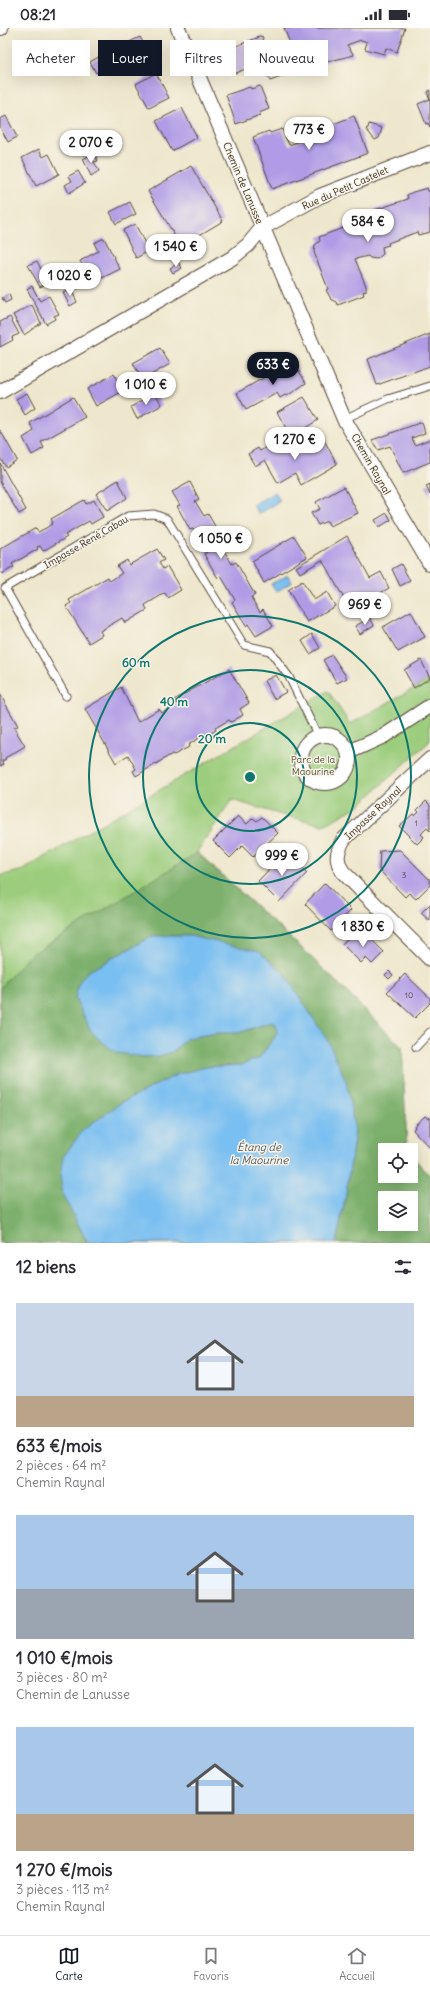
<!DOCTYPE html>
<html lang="fr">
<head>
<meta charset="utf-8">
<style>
  :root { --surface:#fff; --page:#f7f7f7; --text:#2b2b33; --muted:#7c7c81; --line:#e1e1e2; --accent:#111827 }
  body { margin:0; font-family:Delius,sans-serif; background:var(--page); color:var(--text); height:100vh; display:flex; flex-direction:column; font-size:15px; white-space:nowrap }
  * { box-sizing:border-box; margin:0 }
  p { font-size:13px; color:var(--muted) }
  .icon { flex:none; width:22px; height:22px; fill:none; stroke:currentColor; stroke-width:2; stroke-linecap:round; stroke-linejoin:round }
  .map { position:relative; height:1215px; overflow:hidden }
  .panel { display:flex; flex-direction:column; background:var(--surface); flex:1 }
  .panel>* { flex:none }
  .guide { position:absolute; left:12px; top:12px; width:406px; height:36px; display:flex; gap:8px }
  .buttons { position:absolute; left:378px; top:1115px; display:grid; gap:8px }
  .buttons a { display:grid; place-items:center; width:40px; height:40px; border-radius:0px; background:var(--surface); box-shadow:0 4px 16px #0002; font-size:20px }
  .price { position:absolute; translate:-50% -34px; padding:0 9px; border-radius:14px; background:#fff; color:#222; font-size:13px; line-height:26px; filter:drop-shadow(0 1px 2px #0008) }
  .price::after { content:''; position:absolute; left:50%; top:24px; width:12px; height:9px; margin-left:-6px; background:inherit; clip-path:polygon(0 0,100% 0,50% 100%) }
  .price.on { background:var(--accent); color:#fff }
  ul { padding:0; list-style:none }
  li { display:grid; align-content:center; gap:8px; height:212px; padding:0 16px }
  li span { display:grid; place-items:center; height:124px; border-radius:0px; color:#555 }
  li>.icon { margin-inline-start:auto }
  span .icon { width:72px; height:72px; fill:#fffc; stroke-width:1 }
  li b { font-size:17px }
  h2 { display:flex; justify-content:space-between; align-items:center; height:48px; padding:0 16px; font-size:17px }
  .pill { padding:0 14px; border-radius:0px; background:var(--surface); box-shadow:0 4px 16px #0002; font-size:14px; line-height:36px }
  .pill.on { background:var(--accent); color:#fff }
  .status { display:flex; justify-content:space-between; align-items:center; height:28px; padding:0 20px; background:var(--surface); direction:ltr }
  .status svg { height:11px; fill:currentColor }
  .dock { display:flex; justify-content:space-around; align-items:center; height:56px; border-top:1px solid var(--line); background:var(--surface); font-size:11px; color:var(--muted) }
  .dock a { display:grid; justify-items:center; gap:2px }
  .dock .on { color:var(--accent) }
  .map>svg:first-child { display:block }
</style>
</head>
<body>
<div class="status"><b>08:21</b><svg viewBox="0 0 49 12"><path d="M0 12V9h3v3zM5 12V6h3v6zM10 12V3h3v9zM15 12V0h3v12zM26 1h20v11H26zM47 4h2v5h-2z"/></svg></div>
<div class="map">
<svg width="430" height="1215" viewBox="0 0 430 1215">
  <rect width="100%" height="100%" fill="#f7f3e8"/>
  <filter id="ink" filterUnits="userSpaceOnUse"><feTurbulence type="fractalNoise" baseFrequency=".025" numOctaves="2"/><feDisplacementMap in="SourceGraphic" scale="8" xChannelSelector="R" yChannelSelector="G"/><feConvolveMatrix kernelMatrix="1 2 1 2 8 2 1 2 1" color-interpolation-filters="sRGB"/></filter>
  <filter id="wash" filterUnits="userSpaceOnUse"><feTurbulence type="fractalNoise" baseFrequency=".012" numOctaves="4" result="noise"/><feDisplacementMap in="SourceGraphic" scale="16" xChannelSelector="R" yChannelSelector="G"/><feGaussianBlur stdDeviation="0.9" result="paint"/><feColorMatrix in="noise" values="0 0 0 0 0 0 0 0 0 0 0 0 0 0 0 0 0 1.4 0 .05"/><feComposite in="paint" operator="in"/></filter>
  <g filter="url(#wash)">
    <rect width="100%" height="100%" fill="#efe7cd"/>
    <path fill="#9ccd7d" stroke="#6c7c4e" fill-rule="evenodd" d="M430,651V713L358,778L324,797L282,787L232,772L197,824L308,926L402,1019L407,1122H385V1148H411V1127L430,1148V1215H0V848L23,842L328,663L350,696ZM385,1170H411V1196H385Z"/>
    <path fill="#7db06c" stroke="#5c6d45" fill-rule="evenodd" d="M197,825L308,926L402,1019L407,1122H385V1148H411V1127L430,1148V1215H336L346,1166L355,1104L218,914L190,908H153L87,944L75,970L91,1003L117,1025L145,1029L159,1028L172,1024L187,1010L217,1005H238L271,994L276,996L277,1006L259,1030L241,1037L206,1039L178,1046L122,1074L60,1147L63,1168L88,1215H0V1211L2,1209L0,1210V960L30,927ZM385,1170H411V1196H385Z"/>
    <path fill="#7abff1" stroke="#5a7488" d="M275,464L280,473L259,486L253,477Z
      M288,547L292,554L276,564L271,556Z
      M153,908H190L259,923L284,945L329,1015L346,1053L355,1104L346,1166L336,1215H88L63,1168L60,1147L63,1129L83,1102L122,1074L178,1046L206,1039L241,1037L259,1030L277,1006L276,996L271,994L238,1005H217L187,1010L172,1024L159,1028L145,1029L117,1025L101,1013L91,1003L75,970L80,953L87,944Z"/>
    <g id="blocks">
      <path fill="#af9be6" d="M284,0H405L397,24L386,20L384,26L365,21L367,14L361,12L347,17L354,27L315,37L308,18L293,23Z
        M262,8L271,32L232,46L223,23Z
        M140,9L155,36L136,46L121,18Z
        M109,23L115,33L96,45L90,34Z
        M285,35L289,46L270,53L265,43Z
        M156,45L169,70L149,80L136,56Z
        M260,58L269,81L259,85L260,87L236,96L226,67L250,59L251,61Z
        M430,62V99L428,95L426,96L418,76L430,71L427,64Z
        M182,80L197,109L172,123L156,93Z
        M6,88L17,109L8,114L0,99V91Z
        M354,88L368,125L272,161L253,109L269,103L270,105L282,101L289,117L303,112L300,105L309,102L310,105Z
        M369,96L382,100L379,110L375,112L366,101L368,100Z
        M39,121L43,129L49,126L59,146L36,158L22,130Z
        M94,125L98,133L94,134L99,143L91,148L83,131Z
        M191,138L223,193L181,218L148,163Z
        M78,143L85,155L69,165L65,157L72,153L69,148Z
        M427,160L428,163H430V204L418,207L417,204L388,215L389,217L382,219L383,226L377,231L370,230L368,228L355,231L366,258V263L363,264L364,267L338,277L337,274L331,271L326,262L328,261L314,224L315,217L320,213L319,209L377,187L375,182L408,171L407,167L413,164Z
        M130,174L136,186L116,196L110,184Z
        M135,196L149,223L136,230L123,202Z
        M104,210L120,241L92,255L80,233L98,223L94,215Z
        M37,233L48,255L40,259L28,237Z
        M179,235L182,240L173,245L170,240Z
        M32,258L40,273L49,268L59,286L54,288L55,291L46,296L27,261Z
        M71,261L77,274L70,278L63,265Z
        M9,266L11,272L5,275L2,270Z
        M32,277L41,295L24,307L13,287Z
        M10,289L19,306L12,309L13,312L0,319V294Z
        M430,306V338L377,357L368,331Z
        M160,320L170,336L142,352L133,335Z
        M293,333L306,355L287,368L285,367L280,370L277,365L246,382L237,365Z
        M114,346L123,363L96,378L87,361Z
        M27,365L35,380L25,387L16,371Z
        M155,365L162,377L137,391L131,379Z
        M73,369L85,389L41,414L44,420L32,427L23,410L34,403L30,395Z
        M304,369L318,392L291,409L277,384Z
        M422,394L425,405L412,410L415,417L430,411V434L403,445L390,418L378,422L372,412Z
        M0,402L17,432L6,439L0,430Z
        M324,412L337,436L301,457L295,445L278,455L265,432L255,438L248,426L258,420L260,423L278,413L283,422L292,417L298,427Z
        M0,435L26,482L19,486L0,454Z
        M118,452L127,470L107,483L96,466Z
        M190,454L199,471L195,473L204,488L208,486L227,519L223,521L232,536L236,534L255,567L251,569L255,576L260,584L263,581L273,598L256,608L248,596L246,598L232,574L235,572L221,548L218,550L204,526L207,524L193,501L190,502L177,478L180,477L172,464Z
        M430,456V467L426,458Z
        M344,459L358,485L330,498L327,493L318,497L311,485L320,481L316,474Z
        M84,472L86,476L94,472L103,489L91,496L89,493L65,507L67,509L43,523L40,518L37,519L38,521L12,536L14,539L2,546L0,543V521L36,500L38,504L46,500L53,495L51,491Z
        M387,485L391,492L379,499L375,492Z
        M294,508L307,529L264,555L252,533Z
        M347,508L370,550L381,544L389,560L379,566L380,568L353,586L322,532L300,545L296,539Z
        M157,521L164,532L159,535L163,541L167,538L181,562L168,570L165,565L145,577L147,582L125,595L122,590L100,603L102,607L89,615L66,578L71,575L69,572L108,549L110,553L122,545L117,538L127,532L129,537Z
        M401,536L410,553L400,558L392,541Z
        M302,553L314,572L327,564L335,578L307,594L288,562Z
        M411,583L425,609L398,624L383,599Z
        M370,590L374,597L360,606L355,598Z
        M312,606L320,620L310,626L302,613Z
        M332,627L347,650L337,655L323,632Z
        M421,632L430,650L414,660L404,642Z
        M229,641L249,675L240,681L243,687L231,694L229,692L215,700L216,702L204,710L202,708L188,717L189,719L174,727L172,726L136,748L133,743L136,741L128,727L116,735L85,681L121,659L138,694L159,681L162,685L177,676L174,672Z
        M276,647L286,664L274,671L264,653Z
        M0,666L18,698L14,700L25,718L5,730L6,731L2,733L4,736L0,738Z
        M426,773L430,777V803L427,800L421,806L424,809L417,816L399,798L413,786L415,788L419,784L417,782Z
        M238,788L247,796L253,790L257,793L262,789L278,805L253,829L242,818L230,830L213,813Z
        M400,822L430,852V857L416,871L409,865L405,869L379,842L380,823Z
        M286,824L307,845L279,874L258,853Z
        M325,855L351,882L331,903L305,876Z
        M430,876V893L421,885Z
        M356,902L362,908L365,905L384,924L372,936L366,930L361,935L342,916Z
        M389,943L393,947L389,951L385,947Z
        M405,946L430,970V975L415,990L387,964Z
        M425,1088L428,1091L430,1089V1120L413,1102L415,1099L414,1098Z"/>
    </g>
  </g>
  <g filter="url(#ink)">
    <use href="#blocks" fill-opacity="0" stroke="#564638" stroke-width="1"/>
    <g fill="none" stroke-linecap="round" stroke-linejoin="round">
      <g stroke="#564638" stroke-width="9">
        <path id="lane" d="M344,391L388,371L430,358
          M66,668L5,560L128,488L154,486L167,491L244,617L270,623L289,649L318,708
          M416,1019L430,1004"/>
      </g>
      <g stroke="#564638" stroke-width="16">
        <path id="street" d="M0,0H1
          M178,0L344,391L430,536
          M0,364L232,230L248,217L262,200L320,168L430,125
          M301 731a24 24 0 1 1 48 0a24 24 0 1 1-48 0Z
          M349,724L384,708L430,678
          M430,731L343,812C337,824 335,832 343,844L430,931"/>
      </g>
      <use href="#lane" stroke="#fff" stroke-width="7"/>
      <use href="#street" stroke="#fff" stroke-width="14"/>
    </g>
  </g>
  <g fill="none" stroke="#0f766e" stroke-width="2">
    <circle cx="250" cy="749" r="54"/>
    <circle cx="250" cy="749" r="107"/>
    <circle cx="250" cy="749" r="161"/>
  </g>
  <g text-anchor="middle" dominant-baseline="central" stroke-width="3" stroke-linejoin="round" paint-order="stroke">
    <g font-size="8" fill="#584650">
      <text x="416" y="795">1</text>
      <text x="404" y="847">3</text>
      <text x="409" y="967">10</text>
    </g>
    <g font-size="10" fill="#3b2a1e" stroke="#f7f3e8">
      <text transform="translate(243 155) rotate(67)">Chemin de Lanusse</text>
      <text transform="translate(345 160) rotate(-24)">Rue du Petit Castelet</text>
      <text transform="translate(371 436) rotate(60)">Chemin Raynal</text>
      <text transform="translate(86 514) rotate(-30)">Impasse René Cabau</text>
      <text transform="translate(373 785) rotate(-43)">Impasse Raynal</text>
    </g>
    <g font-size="10" fill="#535336" stroke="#f7f3e8">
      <text x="313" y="731">Parc de la<tspan x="313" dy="12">Maourine</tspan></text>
    </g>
    <g font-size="11" font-style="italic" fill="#4e575d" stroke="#f7f3e8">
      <text x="259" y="1119">Étang de<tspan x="259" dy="13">la Maourine</tspan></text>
    </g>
  </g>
  <circle cx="250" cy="749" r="6" fill="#0f766e" stroke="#f7f3e8" stroke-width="2"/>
  <g font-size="12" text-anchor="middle" font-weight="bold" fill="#0f766e" stroke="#f7f3e8" stroke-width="3" stroke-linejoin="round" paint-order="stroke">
    <text x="136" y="639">60 m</text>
    <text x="174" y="678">40 m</text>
    <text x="212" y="715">20 m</text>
  </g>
</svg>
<div class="buttons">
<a><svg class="icon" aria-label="locate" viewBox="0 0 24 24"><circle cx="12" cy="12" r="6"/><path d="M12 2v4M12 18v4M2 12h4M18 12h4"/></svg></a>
<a><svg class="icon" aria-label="layers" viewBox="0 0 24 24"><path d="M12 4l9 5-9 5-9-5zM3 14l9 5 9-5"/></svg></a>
</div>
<b class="price" style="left:309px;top:123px">773 €</b>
<b class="price" style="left:91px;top:136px">2 070 €</b>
<b class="price" style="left:368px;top:215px">584 €</b>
<b class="price" style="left:176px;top:240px">1 540 €</b>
<b class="price" style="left:70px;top:269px">1 020 €</b>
<b class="price on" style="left:273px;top:358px">633 €</b>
<b class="price" style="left:146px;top:378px">1 010 €</b>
<b class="price" style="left:295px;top:433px">1 270 €</b>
<b class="price" style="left:221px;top:532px">1 050 €</b>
<b class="price" style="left:365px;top:598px">969 €</b>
<b class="price" style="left:282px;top:849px">999 €</b>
<b class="price" style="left:363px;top:920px">1 830 €</b>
<div class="guide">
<a class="pill">Acheter</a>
<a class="pill on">Louer</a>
<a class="pill">Filtres</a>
<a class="pill">Nouveau</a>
</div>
</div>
<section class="panel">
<h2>12 biens<svg class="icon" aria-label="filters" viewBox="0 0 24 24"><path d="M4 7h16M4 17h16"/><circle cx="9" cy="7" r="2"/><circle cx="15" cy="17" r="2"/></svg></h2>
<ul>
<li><span style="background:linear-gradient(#c9d6e8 75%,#b9a48a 0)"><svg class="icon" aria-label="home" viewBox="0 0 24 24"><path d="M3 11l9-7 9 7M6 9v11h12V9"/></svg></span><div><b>633 €/mois</b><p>2 pièces · 64 m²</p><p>Chemin Raynal</p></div></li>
<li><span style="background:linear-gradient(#a9c7e8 60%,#9aa5b1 0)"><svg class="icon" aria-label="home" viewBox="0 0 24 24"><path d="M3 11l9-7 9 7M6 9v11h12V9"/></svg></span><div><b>1 010 €/mois</b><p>3 pièces · 80 m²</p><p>Chemin de Lanusse</p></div></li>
<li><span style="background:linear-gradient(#a9c7e8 70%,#b9a48a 0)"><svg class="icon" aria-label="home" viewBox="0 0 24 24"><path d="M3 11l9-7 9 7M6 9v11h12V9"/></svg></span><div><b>1 270 €/mois</b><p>3 pièces · 113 m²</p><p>Chemin Raynal</p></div></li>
</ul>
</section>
<nav class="dock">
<a class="on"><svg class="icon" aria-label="map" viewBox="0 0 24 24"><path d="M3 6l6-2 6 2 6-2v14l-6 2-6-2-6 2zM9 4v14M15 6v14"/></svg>Carte</a>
<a><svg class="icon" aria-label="saved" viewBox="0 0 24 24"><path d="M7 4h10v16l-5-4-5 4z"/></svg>Favoris</a>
<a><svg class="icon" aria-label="home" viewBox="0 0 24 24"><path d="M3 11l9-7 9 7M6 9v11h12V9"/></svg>Accueil</a>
</nav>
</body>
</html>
